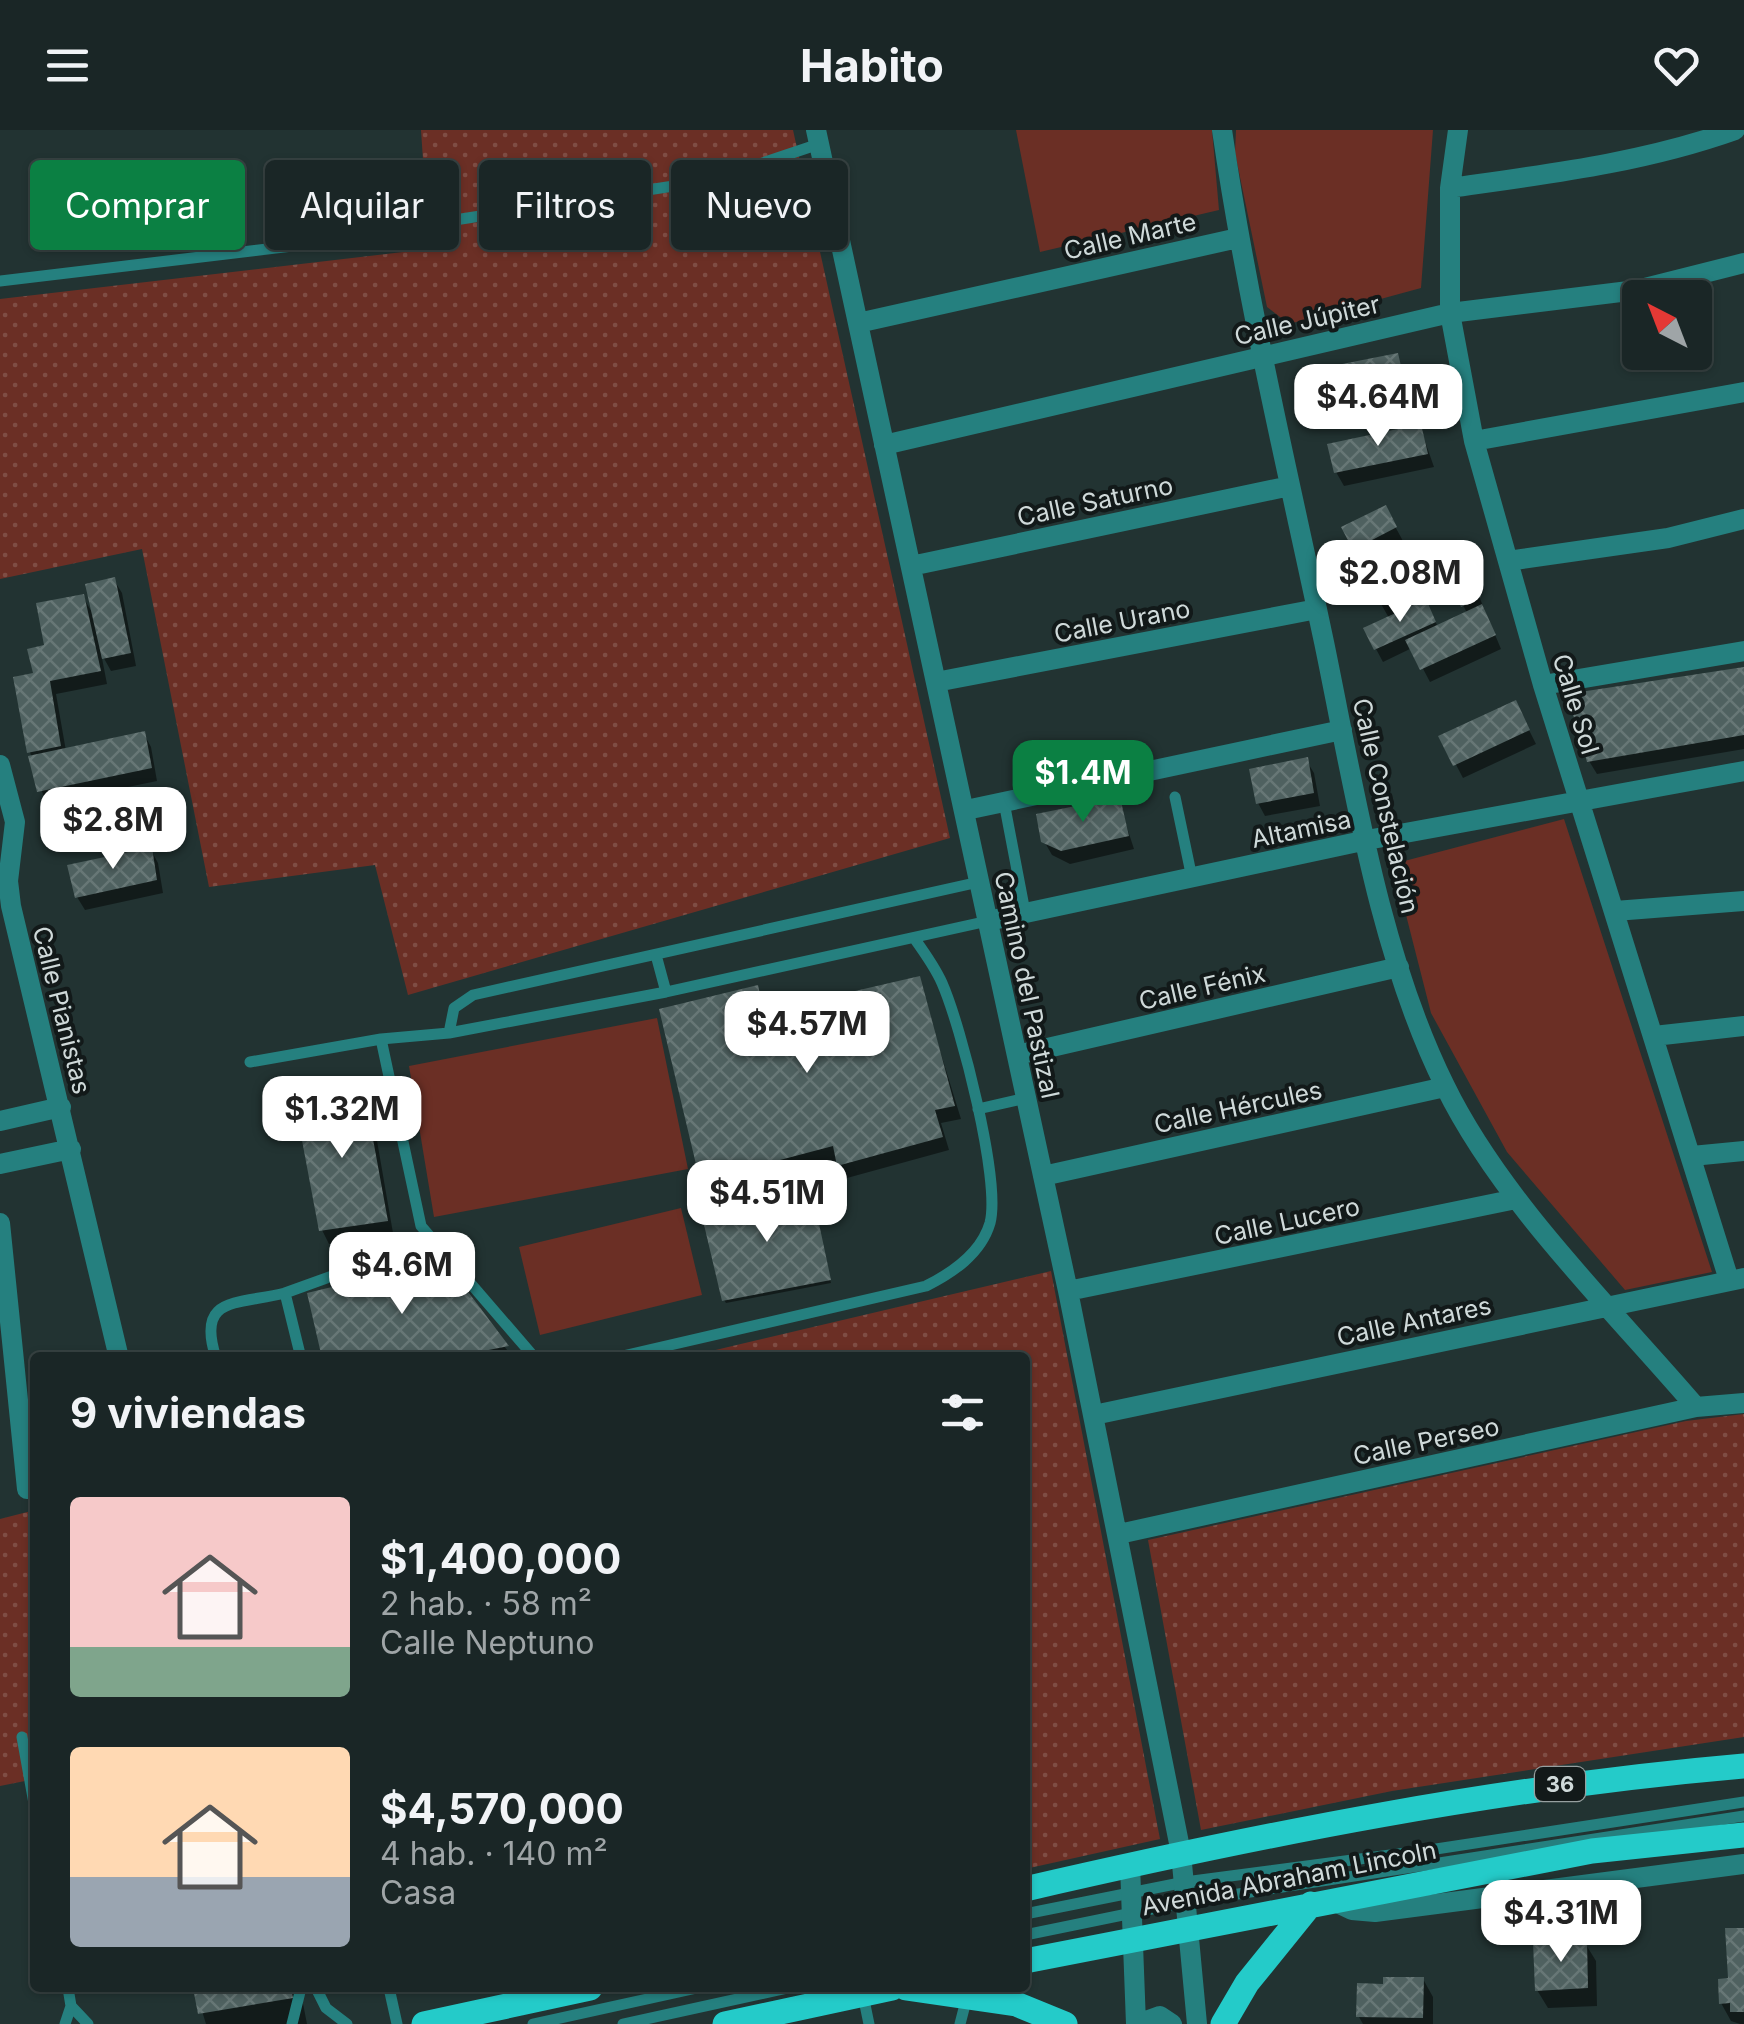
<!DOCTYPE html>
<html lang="es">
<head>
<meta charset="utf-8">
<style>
  :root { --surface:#1a2626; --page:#232e2e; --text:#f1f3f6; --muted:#9fa5a7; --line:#384343; --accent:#0b8043 }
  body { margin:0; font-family:Inter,sans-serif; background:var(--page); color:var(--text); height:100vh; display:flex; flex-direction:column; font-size:38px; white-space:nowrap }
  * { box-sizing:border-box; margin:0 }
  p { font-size:32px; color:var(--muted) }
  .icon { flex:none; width:55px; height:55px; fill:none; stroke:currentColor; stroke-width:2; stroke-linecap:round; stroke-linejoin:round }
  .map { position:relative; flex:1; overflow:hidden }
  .panel { position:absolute; left:30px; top:1222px; width:1000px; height:640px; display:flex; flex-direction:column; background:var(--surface); border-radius:10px; box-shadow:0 2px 8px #0004,0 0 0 2px var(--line) }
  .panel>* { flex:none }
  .hud { position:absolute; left:30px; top:30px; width:1000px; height:90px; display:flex; gap:20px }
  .needle { width:65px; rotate:318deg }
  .fabs { position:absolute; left:1622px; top:150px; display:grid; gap:20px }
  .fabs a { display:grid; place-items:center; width:90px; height:90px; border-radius:10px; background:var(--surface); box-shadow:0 2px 8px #0004,0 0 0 2px var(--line); font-size:50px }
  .price { position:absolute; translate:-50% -85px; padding:0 22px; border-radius:20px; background:#fff; color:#222; font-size:32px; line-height:65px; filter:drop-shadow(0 2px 5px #0008) }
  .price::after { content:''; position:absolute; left:50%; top:60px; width:30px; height:22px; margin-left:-15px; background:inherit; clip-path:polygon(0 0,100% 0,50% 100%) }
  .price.on { background:var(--accent); color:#fff }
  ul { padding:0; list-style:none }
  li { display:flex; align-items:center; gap:30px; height:250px; padding:0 40px }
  li span { display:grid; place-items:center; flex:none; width:280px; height:200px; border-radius:10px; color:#555 }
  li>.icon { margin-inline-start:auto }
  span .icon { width:120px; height:120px; fill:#fffc; stroke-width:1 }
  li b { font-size:42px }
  h2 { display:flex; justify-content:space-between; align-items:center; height:120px; padding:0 40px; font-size:42px }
  .pill { padding:0 35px; border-radius:10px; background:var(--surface); box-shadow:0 2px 8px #0004,0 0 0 2px var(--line); font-size:35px; line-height:90px }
  .pill.on { background:var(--accent); color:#fff }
  header { display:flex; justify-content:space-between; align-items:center; height:130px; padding:0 40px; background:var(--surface); font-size:45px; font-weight:700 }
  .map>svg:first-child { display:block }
</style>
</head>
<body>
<header><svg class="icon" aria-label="menu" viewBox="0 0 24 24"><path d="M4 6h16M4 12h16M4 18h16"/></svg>Habito<svg class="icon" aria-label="heart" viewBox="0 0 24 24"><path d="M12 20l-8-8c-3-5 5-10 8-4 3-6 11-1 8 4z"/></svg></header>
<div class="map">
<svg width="1744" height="1894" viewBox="0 0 1744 1894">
  <defs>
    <pattern id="grass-dots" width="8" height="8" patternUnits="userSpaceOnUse" patternTransform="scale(2.5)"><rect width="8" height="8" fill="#6b2f25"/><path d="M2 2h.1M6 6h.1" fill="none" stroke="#7f4d44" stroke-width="1.8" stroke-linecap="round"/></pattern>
    <pattern id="building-cross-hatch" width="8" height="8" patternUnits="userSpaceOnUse" patternTransform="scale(2.5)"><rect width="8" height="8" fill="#4f6160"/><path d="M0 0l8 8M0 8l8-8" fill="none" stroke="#677776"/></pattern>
  </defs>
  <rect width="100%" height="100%" fill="#223332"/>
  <path fill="url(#grass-dots)" d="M421,0H793L950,708L408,865L375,735L209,757L142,419L0,449V169L429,119Z
    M1051,1141L1160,1709L1025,1739V1228L686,1227Z
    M1744,1284V1607L1392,1661L1201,1700L1148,1410L1686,1291Z
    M35,1380V1649L0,1656V1389Z"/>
  <path fill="#6b2f25" d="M1016,0H1212L1219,80L1040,122Z
    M1236,0H1433L1421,158L1289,194L1267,177L1235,23Z
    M1564,689L1712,1142L1625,1160L1507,1022L1431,883L1393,734Z
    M657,888L688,1039L434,1087L409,936Z
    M681,1078L702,1165L540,1205L519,1117Z"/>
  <path fill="#0007" d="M1397,226L1410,267L1339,281L1332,268Z
    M1420,297L1434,337L1344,356L1336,342Z
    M1385,378L1403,411L1362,432L1344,399Z
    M1449,447L1473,452L1501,519L1430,552L1412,518L1383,532L1376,519L1389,488L1372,458L1417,454L1438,497L1467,483Z
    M114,450L122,463L136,536L111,541L101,523L107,554L56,564L66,621L144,604L151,617L157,651L46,674L30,622L36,544L47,516L83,467L93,484Z
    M1744,540V619L1597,644L1589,631Z
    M1522,586L1536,614L1463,648L1442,608Z
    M1306,630L1314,643L1320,676L1265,686L1258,673Z
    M1118,670L1134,719L1070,734L1052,725L1044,711Z
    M151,720L158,733L163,763L85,780L77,767Z
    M918,849L961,989L941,993L949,1020L847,1048L839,1030L710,1063L702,1050L757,857L767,883Z
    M363,963L371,976L393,1103L329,1114L322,1100Z
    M811,1062L831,1153L726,1173L724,1170Z
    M443,1133L513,1228H325Z
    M1744,1798V1894H1740L1731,1891L1721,1873Z
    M1585,1813L1596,1831L1597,1876L1548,1878L1537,1860Z
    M1423,1849L1433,1867V1894H1363L1359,1887L1385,1856Z
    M195,1858H300L307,1894H206Z"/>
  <path fill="url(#building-cross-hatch)" d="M1398,223L1405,254L1329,269L1322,238Z
    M1421,294L1428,324L1334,343L1327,314Z
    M1386,375L1397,397L1353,420L1341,397Z
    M1466,436L1481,467L1461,477L1445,446Z
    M1411,438L1419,455L1378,473L1369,457Z
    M115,447L131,523L102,529L85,454Z
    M84,464L101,541L50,551L61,616L27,623L13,547L33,543L27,519L44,515L36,473Z
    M1426,469L1436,492L1374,520L1363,498Z
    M1482,474L1496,505L1420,540L1405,510Z
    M1744,537V605L1587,632L1567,564Z
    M1516,570L1530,600L1453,636L1438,606Z
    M145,601L152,638L37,662L28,626Z
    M1308,627L1314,663L1256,674L1249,639Z
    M1120,667L1129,706L1061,721L1041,712L1036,684Z
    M152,717L157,750L75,768L67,735Z
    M920,846L955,976L935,980L943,1007L837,1036L833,1016L700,1051L659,879L758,855L764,882Z
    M364,960L388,1091L319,1101L295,973Z
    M811,1056L831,1150L722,1171L701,1082Z
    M444,1130L509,1216L468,1224L469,1228H322L307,1163Z
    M1725,1798H1744V1882H1730V1873L1719,1874L1718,1849L1728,1848Z
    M1587,1810L1588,1858L1535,1861L1533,1812Z
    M1383,1847H1424L1423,1888L1356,1887L1357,1853L1383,1854Z
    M193,1858H291L293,1868L198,1884Z"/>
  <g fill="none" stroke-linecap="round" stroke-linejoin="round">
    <path stroke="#25807f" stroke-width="11" d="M0,151L393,104L442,92L712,50L819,14
      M1175,667L1192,748
      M1004,672L1025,782
      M979,752L473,865L454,878L449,903L666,862L988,791
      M656,825L666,862
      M449,903L381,909L421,1096L535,1228
      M250,932L381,909
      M978,979L1026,968
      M216,1228C196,1166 236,1175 285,1163
      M301,1228L285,1163L429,1111
      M614,1228L926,1156C952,1143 981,1124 990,1093C1001,1051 961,896 942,853C935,837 924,822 914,808
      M22,1607L35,1679
      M1025,1784L1185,1752L1436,1719L1744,1672
      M1025,1805L1186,1772L1744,1686
      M316,1858L326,1878L347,1894
      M389,1858L397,1894
      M863,1865L869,1894
      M71,1876L88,1894
      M65,1894L71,1876L68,1858
      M292,1894L301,1858
      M533,1894L697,1858
      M623,1894L788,1858
      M960,1894L967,1867"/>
    <path stroke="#25807f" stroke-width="20" d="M816,0L1068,1161L1181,1723
      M1222,0C1247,172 1288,342 1324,512C1354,657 1379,823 1445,956C1501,1071 1613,1180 1696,1277
      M1458,0L1450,58V183L1474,311L1543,555L1729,1150
      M1450,58C1548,44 1642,33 1735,0
      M858,193L1238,108
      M1474,311L1744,262
      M884,315L1450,183L1637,160L1744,133
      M1508,431L1668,408L1744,389
      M911,436L1290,356
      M936,552L1317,479
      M1543,555L1744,521
      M0,635L15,692L8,751L11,776L119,1228
      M966,680L1342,600
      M1615,781L1744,771
      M988,791L1367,710L1744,641
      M1654,906L1744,896
      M1017,925L1399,837
      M0,991L61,977
      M1692,1026L1744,1021
      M0,1034L71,1019
      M1043,1046L1445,957
      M0,1093L27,1359
      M1068,1161L1516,1069
      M1094,1285L1744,1148
      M1119,1404L1696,1277L1744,1273"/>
    <path stroke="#25807f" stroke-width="20" d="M1181,1723L1197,1894
      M1130,1735L1136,1894
      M1331,1770L1352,1780L1375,1782L1744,1734
      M1138,1894L1160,1886L1172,1894"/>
    <path stroke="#24cbc9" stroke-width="25" d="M1025,1759C1263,1704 1500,1657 1744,1636
      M1025,1831L1592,1721L1744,1705
      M906,1858L1016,1874L1065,1894
      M424,1894L590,1858
      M725,1894L892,1858
      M1223,1894L1247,1853L1311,1774"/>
  </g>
  <g text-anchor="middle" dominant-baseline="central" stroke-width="8" stroke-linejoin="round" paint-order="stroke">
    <rect fill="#121919" stroke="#969f9f" stroke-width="2.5" x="1535" y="1637" width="50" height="34" rx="8"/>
    <g font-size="22" font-weight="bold" fill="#cfd9d9">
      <text x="1560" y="1654">36</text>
    </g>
    <g font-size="25" fill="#cfd9d9" stroke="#121919">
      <text transform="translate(1130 106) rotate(-13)">Calle Marte</text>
      <text transform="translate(1307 190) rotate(-13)">Calle Júpiter</text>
      <text transform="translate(1095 371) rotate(-12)">Calle Saturno</text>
      <text transform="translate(1122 491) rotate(-11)">Calle Urano</text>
      <text transform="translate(1576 574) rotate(73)">Calle Sol</text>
      <text transform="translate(1386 676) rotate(77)">Calle Constelación</text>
      <text transform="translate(1301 699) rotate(-12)">Altamisa</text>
      <text transform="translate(1027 855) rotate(78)">Camino del Pastizal</text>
      <text transform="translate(1202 857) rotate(-13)">Calle Fénix</text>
      <text transform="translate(62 880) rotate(76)">Calle Pianistas</text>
      <text transform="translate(1238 977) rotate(-12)">Calle Hércules</text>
      <text transform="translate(1287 1091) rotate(-12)">Calle Lucero</text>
      <text transform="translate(1414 1191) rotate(-12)">Calle Antares</text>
      <text transform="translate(1426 1311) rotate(-12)">Calle Perseo</text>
      <text transform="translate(1289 1748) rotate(-11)">Avenida Abraham Lincoln</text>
    </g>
  </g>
</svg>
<div class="fabs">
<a><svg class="needle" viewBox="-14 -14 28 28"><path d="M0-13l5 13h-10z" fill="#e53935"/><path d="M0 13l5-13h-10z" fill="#9fa5a7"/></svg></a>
</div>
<b class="price" style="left:1378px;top:319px">$4.64M</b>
<b class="price" style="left:1400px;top:495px">$2.08M</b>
<b class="price on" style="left:1083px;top:695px">$1.4M</b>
<b class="price" style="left:113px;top:742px">$2.8M</b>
<b class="price" style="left:807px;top:946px">$4.57M</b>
<b class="price" style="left:342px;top:1031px">$1.32M</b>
<b class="price" style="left:767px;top:1115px">$4.51M</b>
<b class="price" style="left:402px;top:1187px">$4.6M</b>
<b class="price" style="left:1561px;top:1835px">$4.31M</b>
<div class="hud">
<a class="pill on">Comprar</a>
<a class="pill">Alquilar</a>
<a class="pill">Filtros</a>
<a class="pill">Nuevo</a>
</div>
<section class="panel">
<h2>9 viviendas<svg class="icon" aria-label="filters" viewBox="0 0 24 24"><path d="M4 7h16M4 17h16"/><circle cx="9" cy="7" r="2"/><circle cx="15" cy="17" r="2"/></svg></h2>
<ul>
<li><span style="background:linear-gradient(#f6c9c9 75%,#7fa58c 0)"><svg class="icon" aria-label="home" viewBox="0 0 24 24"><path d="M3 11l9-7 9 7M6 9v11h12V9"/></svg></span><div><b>$1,400,000</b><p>2 hab. · 58 m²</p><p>Calle Neptuno</p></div></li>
<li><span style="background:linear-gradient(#ffd9b3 65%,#9aa5b1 0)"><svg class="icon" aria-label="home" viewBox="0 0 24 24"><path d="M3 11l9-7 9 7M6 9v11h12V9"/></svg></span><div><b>$4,570,000</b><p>4 hab. · 140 m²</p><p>Casa</p></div></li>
</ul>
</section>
</div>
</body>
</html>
